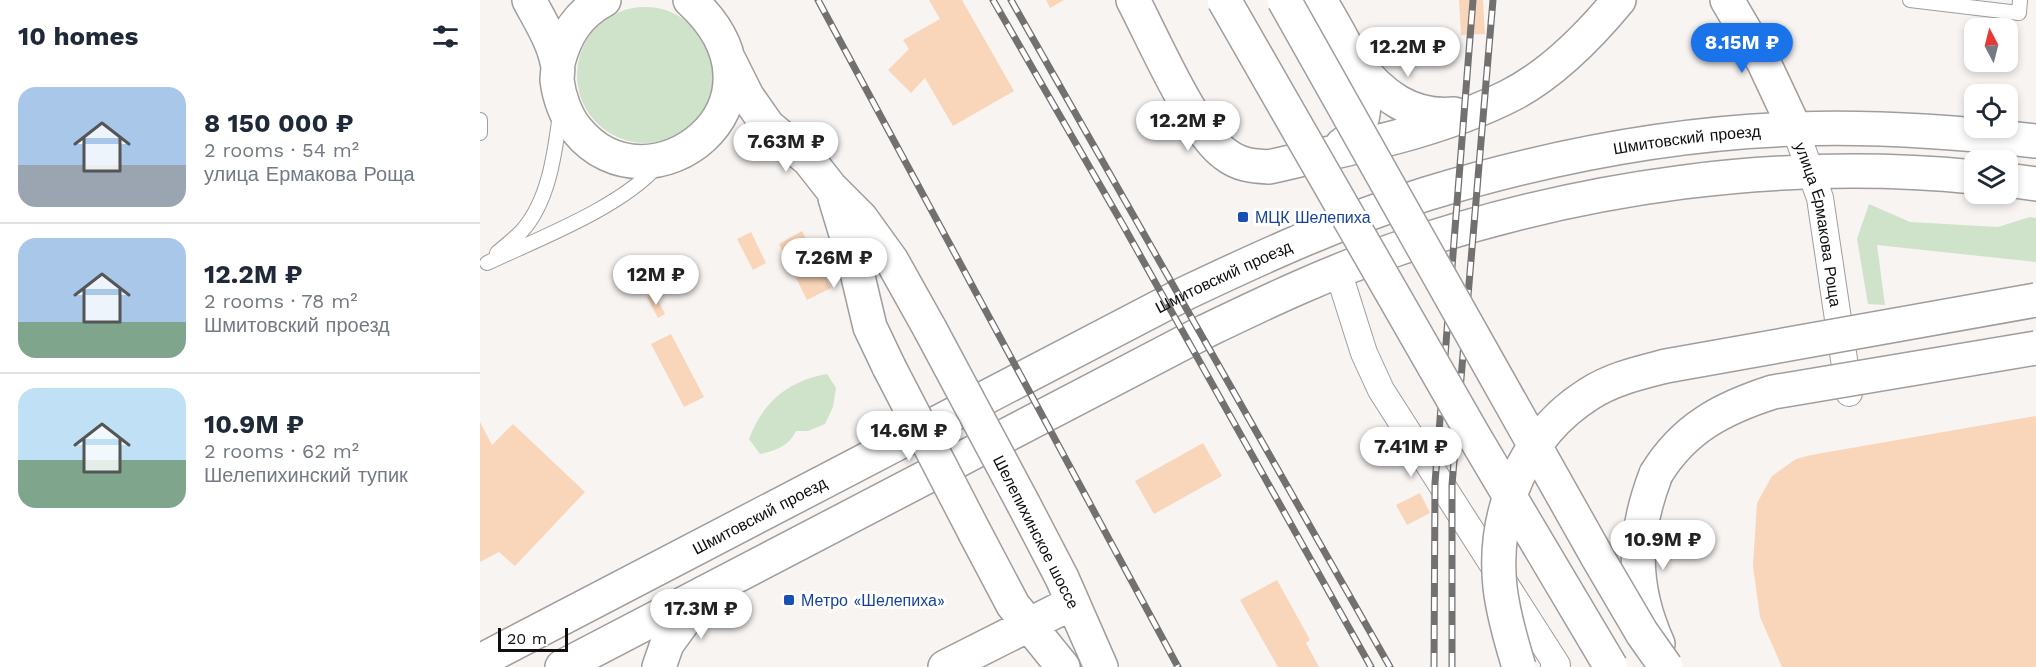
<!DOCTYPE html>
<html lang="en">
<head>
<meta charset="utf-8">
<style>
  :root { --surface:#fff; --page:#f2f2f3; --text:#1f2937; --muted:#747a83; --line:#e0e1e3; --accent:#1a73e8 }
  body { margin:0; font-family:"Work Sans",sans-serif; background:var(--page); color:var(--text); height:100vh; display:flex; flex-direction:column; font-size:22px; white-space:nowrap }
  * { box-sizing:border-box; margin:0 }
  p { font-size:20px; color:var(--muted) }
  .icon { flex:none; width:33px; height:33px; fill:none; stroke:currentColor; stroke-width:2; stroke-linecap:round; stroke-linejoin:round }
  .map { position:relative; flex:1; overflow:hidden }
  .side { display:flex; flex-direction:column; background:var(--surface); width:480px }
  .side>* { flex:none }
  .needle { width:39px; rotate:353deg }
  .controls { position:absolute; left:1484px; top:18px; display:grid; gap:12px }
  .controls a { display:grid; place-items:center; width:54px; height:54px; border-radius:12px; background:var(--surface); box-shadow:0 3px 9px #0003; font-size:30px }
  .scale { position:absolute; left:18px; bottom:15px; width:70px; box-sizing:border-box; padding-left:6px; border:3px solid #0f0e0e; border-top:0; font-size:16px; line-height:21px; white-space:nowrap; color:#0f0e0e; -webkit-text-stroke:4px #fff; paint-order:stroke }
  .price { position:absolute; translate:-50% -51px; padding:0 14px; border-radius:21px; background:#fff; color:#222; font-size:20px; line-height:39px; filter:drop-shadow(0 2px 3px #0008) }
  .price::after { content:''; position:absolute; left:50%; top:36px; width:18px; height:14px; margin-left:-9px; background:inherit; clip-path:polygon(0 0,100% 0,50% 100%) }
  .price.selected { background:var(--accent); color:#fff }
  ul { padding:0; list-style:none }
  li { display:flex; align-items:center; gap:18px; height:150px; padding:0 18px }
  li+li { border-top:2px solid var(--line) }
  li span { display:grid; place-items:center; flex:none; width:168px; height:120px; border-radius:18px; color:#555 }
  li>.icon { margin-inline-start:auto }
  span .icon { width:72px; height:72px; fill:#fffc; stroke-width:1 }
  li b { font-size:26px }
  h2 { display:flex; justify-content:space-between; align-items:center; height:72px; padding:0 18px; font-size:26px }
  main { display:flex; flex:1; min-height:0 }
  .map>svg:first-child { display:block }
</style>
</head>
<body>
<main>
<section class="side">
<h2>10 homes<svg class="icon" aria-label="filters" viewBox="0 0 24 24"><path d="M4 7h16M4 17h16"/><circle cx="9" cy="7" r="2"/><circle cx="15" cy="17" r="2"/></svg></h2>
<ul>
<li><span style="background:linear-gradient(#a9c7e8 65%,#9aa5b1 0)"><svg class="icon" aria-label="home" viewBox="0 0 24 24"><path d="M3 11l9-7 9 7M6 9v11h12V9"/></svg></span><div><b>8 150 000 ₽</b><p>2 rooms · 54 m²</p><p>улица Ермакова Роща</p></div></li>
<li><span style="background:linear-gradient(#a9c7e8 70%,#7fa58c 0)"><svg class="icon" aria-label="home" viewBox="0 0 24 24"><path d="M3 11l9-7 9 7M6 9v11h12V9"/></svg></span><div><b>12.2M ₽</b><p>2 rooms · 78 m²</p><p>Шмитовский проезд</p></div></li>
<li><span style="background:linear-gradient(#bfe0f5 60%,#7fa58c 0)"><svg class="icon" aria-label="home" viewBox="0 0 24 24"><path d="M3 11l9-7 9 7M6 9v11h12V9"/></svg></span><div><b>10.9M ₽</b><p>2 rooms · 62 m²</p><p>Шелепихинский тупик</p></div></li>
</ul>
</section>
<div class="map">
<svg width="1556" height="667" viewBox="0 0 1556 667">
  <rect width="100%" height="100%" fill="#f7f4f2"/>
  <path fill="#cfe2ca" d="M97 75a68 68 0 1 1 136 0a68 68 0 1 1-136 0Z
    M1389,204L1430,222L1518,227L1550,217L1556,218V262L1397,245L1405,305L1388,304L1377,239Z
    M347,374L356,388L353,407L345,424L328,431H316C309,446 295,451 280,454L269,439C283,402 308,381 347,374Z"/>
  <path fill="#f9d5b9" d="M449,0H482L534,91L473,126L445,78L431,93L408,70L429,49L423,40L460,19Z
    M566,0H584L570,8Z
    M979,0H1003L1005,34L981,35Z
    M322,231L351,288L327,300L299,244Z
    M271,232L286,263L273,270L257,239Z
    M174,293L185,314L178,318L167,297Z
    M191,334L224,397L204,407L171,344Z
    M1556,416V667H1302L1280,617L1273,566L1277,503L1292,476L1316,459L1331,455Z
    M0,422L12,445L33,424L105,492L35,566L19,552L0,562Z
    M723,443L742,476L674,514L655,481Z
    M940,493L950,513L927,525L916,505Z
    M797,580L830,640L826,643L839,667H798L760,600Z"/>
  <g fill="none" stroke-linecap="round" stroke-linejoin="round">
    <g stroke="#a09d9c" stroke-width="16">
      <path id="service" d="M1430,0L1539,13L1540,0
        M0,120V133
        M17,253C25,246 34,239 41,232C69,202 75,152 80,114
        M7,263C58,239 142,207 178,165"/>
    </g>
    <g stroke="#a09d9c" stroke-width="28">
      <g id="minor">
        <path id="s1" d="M1315,129L1340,198L1369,393"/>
        <path d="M858,271L884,353L901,390L1077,665L1074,667"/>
      </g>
    </g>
    <g stroke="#a09d9c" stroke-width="36">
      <path id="tertiary" d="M49,0C59,19 73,41 77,62C79,68 77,74 77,80C79,97 86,117 97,130C169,219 323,103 210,0
        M653,0C673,38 713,131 745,154C759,165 772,166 789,167C869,148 955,133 1029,96C1071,75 1110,35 1139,0
        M840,0C861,38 913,113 862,145
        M1247,0L1284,63L1315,129
        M249,60L267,96L288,126L329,160L351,188L381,218L412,261L450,329
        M876,62C901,95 931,118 974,114
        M78,63C85,35 98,14 124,0
        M355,198L375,264L390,327L409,367
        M544,505L582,578L621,667
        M495,533L533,605L583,667
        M179,667L187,644L224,593
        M465,667L592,603"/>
    </g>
    <g stroke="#a09d9c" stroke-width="36">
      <g id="secondary">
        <path d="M1527,180L1556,184"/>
        <path d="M1176,474C1153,534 1151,584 1178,644"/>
        <path id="s2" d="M0,661L706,293C784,256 863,220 946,194C1064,158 1192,133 1316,129C1396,126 1476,132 1556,141"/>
        <path d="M82,667L726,331C788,301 852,271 917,249C1101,186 1300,158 1494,177"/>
      </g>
    </g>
    <use href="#service" stroke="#fff" stroke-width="14"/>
    <use href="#minor" stroke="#fff" stroke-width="26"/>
    <use href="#tertiary" stroke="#fff" stroke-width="33"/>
    <use href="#secondary" stroke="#fff" stroke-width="33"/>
    <g stroke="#737170" stroke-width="7">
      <path id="rail" d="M338,0L698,667
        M513,0L643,225L891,667
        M531,0L910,667
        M954,667L955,483L993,0
        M972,667V485L1013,0"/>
    </g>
    <use href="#rail" stroke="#fff" stroke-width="4.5" stroke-dasharray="14" stroke-linecap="butt"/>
    <g stroke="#a09d9c" stroke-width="36" stroke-linecap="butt">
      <path id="tertiary-bridge" d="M450,329L544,505
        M409,367L495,533"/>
    </g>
    <g stroke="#a09d9c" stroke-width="36" stroke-linecap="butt">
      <path id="secondary-bridge" d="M744,0L994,436L1131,667
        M804,0L1118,558L1162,633L1186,667
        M1176,474C1204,428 1243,408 1293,392L1556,348
        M1039,667C1031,641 1023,614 1020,587C1012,512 1044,435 1109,394C1132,379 1159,373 1186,366L1556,300"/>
    </g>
    <use href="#tertiary-bridge" stroke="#fff" stroke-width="33"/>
    <use href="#secondary-bridge" stroke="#fff" stroke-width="33"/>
  </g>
  <g fill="#1a4fb4" stroke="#fff" stroke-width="2">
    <rect x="757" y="211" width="12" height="12" rx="3"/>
    <rect x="303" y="594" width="12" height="12" rx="3"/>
  </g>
  <g text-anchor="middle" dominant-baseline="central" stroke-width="6" stroke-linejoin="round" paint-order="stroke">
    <g font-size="16" fill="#0f0e0e" stroke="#fff">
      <text stroke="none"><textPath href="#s2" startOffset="1323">Шмитовский проезд</textPath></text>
      <text stroke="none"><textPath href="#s1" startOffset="99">улица Ермакова Роща</textPath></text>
      <text stroke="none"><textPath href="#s2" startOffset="837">Шмитовский проезд</textPath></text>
      <text stroke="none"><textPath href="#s2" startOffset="315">Шмитовский проезд</textPath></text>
      <text transform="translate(556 532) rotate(63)">Шелепихинское шоссе</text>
    </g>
    <g font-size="16" fill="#164399" stroke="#fff" text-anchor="start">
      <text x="775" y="217">МЦК Шелепиха</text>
      <text x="321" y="600">Метро «Шелепиха»</text>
    </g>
  </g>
</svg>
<div class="controls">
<a><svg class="needle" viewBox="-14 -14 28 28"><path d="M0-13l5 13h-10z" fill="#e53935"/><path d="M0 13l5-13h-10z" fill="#747a83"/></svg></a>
<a><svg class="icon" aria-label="locate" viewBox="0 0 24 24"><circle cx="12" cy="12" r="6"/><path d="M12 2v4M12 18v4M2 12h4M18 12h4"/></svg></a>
<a><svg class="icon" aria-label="layers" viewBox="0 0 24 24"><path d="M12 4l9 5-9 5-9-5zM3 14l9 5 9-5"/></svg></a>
</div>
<div class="scale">20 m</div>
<b class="price selected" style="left:1262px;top:74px">8.15M ₽</b>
<b class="price" style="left:928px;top:78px">12.2M ₽</b>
<b class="price" style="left:708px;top:152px">12.2M ₽</b>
<b class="price" style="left:306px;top:173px">7.63M ₽</b>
<b class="price" style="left:354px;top:289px">7.26M ₽</b>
<b class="price" style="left:176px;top:306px">12M ₽</b>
<b class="price" style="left:429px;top:462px">14.6M ₽</b>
<b class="price" style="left:931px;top:478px">7.41M ₽</b>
<b class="price" style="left:1183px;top:571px">10.9M ₽</b>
<b class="price" style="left:221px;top:640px">17.3M ₽</b>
</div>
</main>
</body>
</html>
